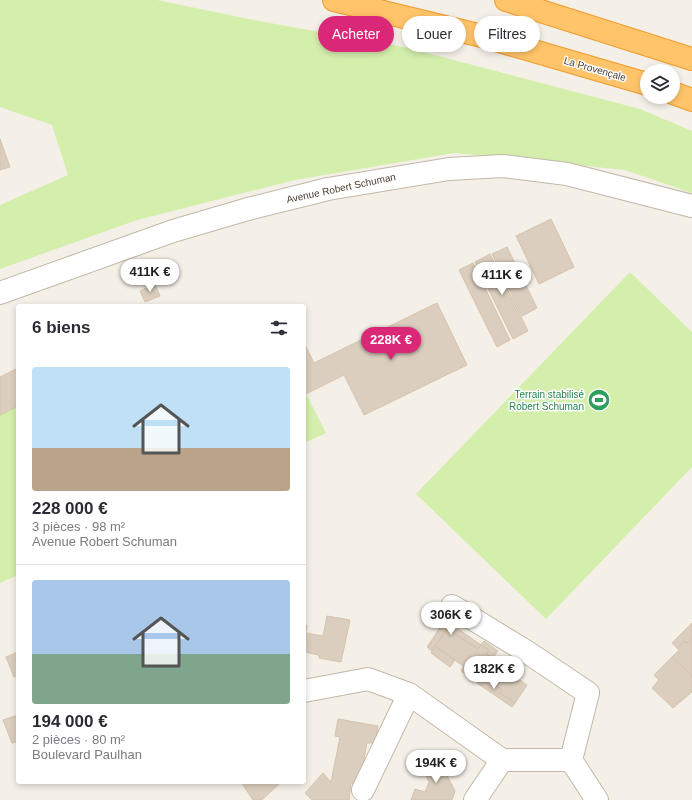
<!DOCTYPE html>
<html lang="fr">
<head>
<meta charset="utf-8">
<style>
  :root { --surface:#fff; --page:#f7f7f7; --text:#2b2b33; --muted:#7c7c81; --line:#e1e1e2; --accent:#db2777 }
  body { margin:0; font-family:Helvetica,sans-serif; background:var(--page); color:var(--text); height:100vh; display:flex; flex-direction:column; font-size:15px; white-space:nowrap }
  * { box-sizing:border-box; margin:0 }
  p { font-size:13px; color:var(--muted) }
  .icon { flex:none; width:22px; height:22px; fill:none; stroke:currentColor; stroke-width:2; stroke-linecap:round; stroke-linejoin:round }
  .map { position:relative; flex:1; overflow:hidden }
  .details { position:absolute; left:16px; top:304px; width:290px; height:480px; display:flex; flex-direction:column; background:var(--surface); border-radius:4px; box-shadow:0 2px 6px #0003 }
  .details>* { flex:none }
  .guide { position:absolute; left:318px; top:16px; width:314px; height:36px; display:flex; gap:8px }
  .controls { position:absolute; left:640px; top:64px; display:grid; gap:8px }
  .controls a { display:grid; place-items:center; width:40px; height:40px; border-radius:50%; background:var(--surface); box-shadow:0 2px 6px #0003; font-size:20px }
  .price { position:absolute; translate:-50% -34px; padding:0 9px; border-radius:14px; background:#fff; color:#222; font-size:13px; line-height:26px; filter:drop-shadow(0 1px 2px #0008) }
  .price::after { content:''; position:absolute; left:50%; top:24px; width:12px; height:9px; margin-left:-6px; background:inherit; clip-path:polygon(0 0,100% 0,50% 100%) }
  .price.current { background:var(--accent); color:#fff }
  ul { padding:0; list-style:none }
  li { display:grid; align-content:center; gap:8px; height:212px; padding:0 16px }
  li+li { border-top:1px solid var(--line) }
  li span { display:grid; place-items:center; height:124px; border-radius:4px; color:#555 }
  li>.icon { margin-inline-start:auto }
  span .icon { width:72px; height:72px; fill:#fffc; stroke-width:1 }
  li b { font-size:17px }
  h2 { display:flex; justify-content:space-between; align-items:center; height:48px; padding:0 16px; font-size:17px }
  .pill { padding:0 14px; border-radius:18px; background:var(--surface); box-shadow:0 2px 6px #0003; font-size:14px; line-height:36px }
  .pill.current { background:var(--accent); color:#fff }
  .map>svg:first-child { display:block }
</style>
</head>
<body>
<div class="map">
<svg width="692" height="800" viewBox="0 0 692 800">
  <rect width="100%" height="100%" fill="#f5f0e7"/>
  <path fill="#d4eeac" d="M0,0H157L259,21L404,47L640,109L692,131V193L625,170L454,153L295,180L137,220L0,269V205L68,175L52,125L0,107Z
    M630,272L692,332V467L546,619L416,494Z
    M306,394L326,433L304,443V395Z
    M18,406V575L0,583V415Z"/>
  <path fill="#dccebe" stroke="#d4c3ae" d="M0,139L10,167L0,170Z
    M551,219L574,267L539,284L516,236Z
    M507,247L537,308L522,316L492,254Z
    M490,254L528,331L513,339L475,262Z
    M473,263L510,340L497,347L459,270Z
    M155,284L160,296L145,302L140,291Z
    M437,303L467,365L364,415L344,375L304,395V343L314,363Z
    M18,368V406L0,415V377Z
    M327,616L350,620L341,662L319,658V655L304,652V625H307L306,633L323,636Z
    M445,620L481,645L478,649L447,629L432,651L427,647Z
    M692,623V638L687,643L684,641L677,648L672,643Z
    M447,629L478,649L481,645L489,650L486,654L493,658L480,678L435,646Z
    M692,638V676L672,657L679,650L677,648L684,641L687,643Z
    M484,641L498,651L493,658L486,654L489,650L481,645Z
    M435,646L455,660L450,667L431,653Z
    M18,652V676L14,677L6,657Z
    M672,657L692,676V692L673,708L652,688L659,680L654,675Z
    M491,661L527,685L515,703L500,693L502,690L482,676Z
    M464,666L474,673L471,678L461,671Z
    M482,676L502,690L500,693L515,703L512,707L477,683Z
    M18,715V741L12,743L3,720Z
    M338,719L378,726L375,743H367L359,785L351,783L349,800H312L305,793L323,773L331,782L340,737L335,736Z
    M438,758L455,791L452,800H411L415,789L425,792L429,782L422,767Z
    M241,782H281L262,800H253Z"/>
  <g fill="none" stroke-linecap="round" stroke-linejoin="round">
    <g stroke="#c2b8a9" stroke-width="24">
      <path id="minor" d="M0,293L173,231L248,209L328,189L449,169L503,166L567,174L692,206
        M452,606L527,652L588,693L571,760
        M304,691L368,679L409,694L502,760
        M363,790L409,694
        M475,800L502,760H571L597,800"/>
    </g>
    <g stroke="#ef9a28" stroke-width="24">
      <path id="highway" d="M334,0L482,36L647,84
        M506,0L692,59
        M673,93L692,100"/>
    </g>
    <use href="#minor" stroke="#fff" stroke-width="22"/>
    <use href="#highway" stroke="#ffc469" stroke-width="22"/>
  </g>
  <defs>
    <g id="stadium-disc" transform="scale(1.15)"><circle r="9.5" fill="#2e9e5b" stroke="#fff"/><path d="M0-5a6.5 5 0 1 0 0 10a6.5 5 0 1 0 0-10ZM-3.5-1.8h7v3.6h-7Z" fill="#fff"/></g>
  </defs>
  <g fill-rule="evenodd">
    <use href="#stadium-disc" x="599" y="400"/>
  </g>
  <g text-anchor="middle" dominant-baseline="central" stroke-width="3" stroke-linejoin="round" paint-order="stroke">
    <g font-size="10" fill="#4a4035" stroke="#fff">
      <text transform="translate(595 69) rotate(16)">La Provençale</text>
      <text transform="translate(341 188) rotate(-12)">Avenue Robert Schuman</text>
    </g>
    <g font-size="10" fill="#27864d" stroke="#fff" text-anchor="end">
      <text x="584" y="394">Terrain stabilisé<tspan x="584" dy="12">Robert Schuman</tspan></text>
    </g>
  </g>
</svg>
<div class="controls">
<a><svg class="icon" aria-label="layers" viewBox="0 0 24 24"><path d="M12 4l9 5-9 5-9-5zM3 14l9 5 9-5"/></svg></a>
</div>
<b class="price" style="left:150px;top:293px">411K €</b>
<b class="price" style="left:502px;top:296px">411K €</b>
<b class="price current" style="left:391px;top:361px">228K €</b>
<b class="price" style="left:451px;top:636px">306K €</b>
<b class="price" style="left:494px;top:690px">182K €</b>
<b class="price" style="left:436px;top:784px">194K €</b>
<div class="guide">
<a class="pill current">Acheter</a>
<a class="pill">Louer</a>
<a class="pill">Filtres</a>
</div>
<section class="details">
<h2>6 biens<svg class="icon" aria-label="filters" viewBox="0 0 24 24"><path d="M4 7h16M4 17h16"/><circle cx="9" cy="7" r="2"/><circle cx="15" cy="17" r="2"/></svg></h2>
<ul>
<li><span style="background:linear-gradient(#bfe0f5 65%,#b9a48a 0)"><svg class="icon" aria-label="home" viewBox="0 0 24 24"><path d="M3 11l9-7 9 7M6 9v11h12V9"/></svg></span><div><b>228 000 €</b><p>3 pièces · 98 m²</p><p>Avenue Robert Schuman</p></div></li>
<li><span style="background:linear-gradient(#a9c7e8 60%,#7fa58c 0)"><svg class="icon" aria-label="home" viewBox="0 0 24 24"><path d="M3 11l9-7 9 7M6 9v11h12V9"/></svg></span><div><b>194 000 €</b><p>2 pièces · 80 m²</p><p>Boulevard Paulhan</p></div></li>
</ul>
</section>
</div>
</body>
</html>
